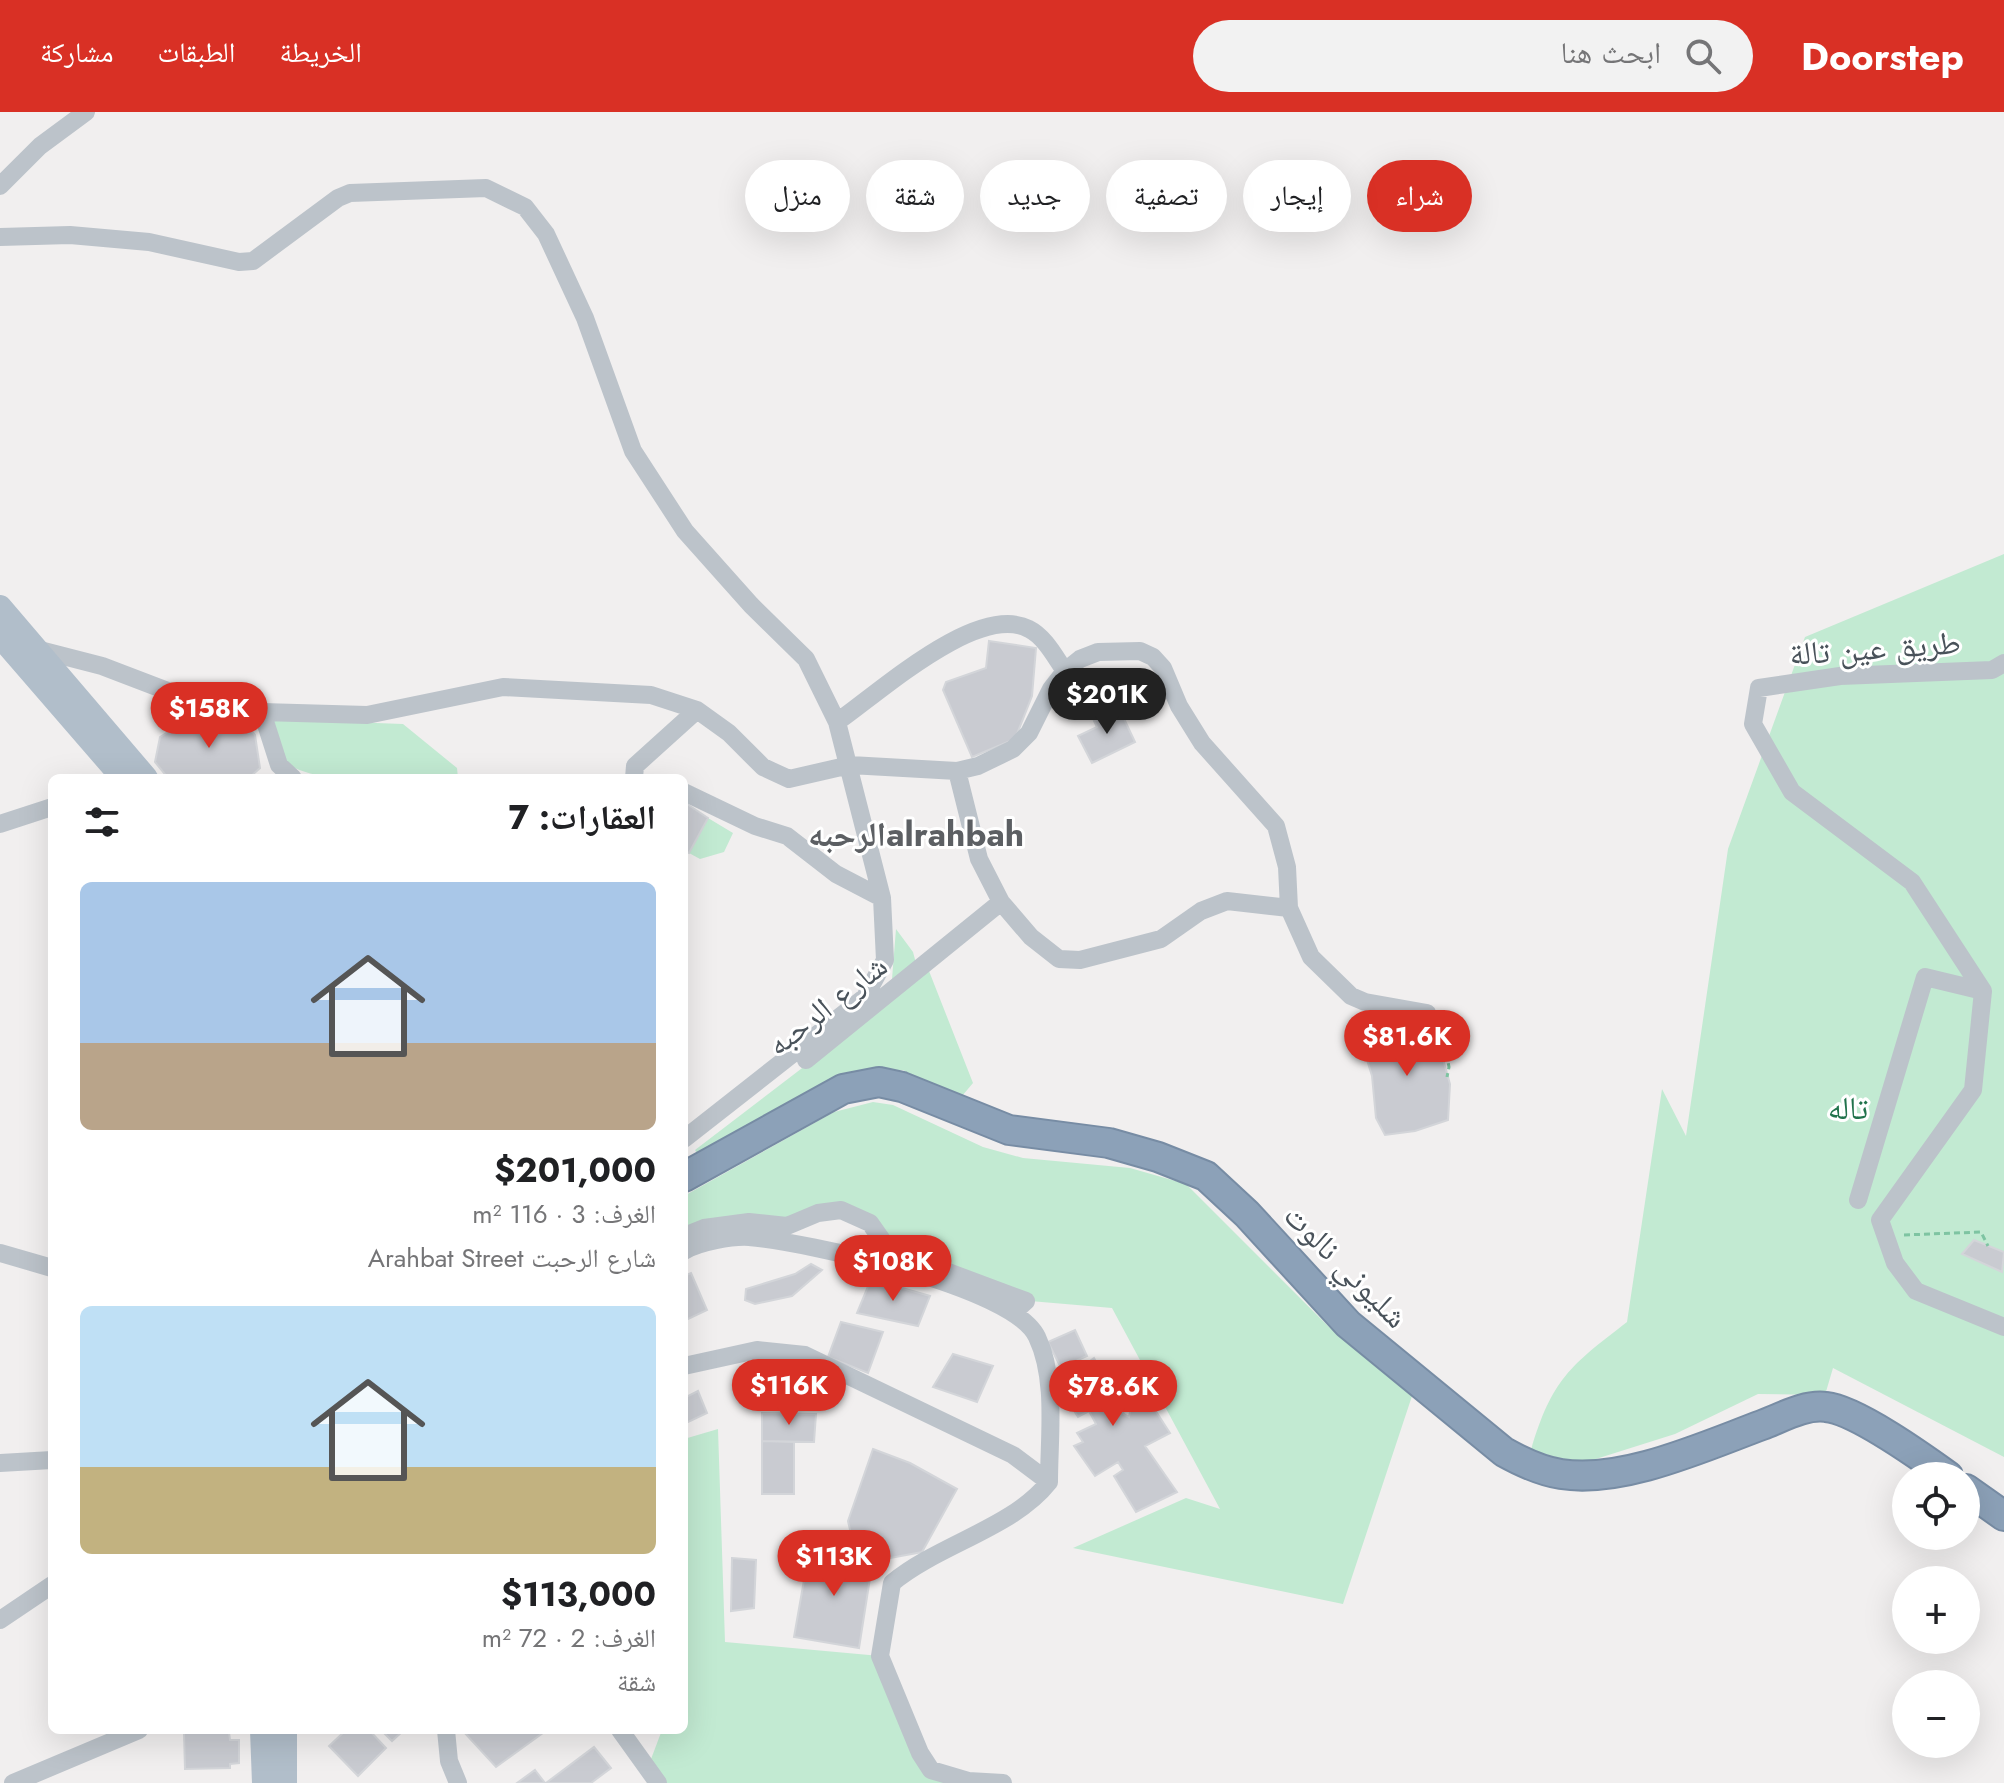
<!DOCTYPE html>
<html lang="ar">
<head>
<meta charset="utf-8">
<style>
  :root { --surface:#fff; --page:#f2f2f2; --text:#202124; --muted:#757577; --accent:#d93025 }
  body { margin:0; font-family:Jost,"Noto Naskh Arabic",sans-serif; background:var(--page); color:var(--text); direction:rtl; height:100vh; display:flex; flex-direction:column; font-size:30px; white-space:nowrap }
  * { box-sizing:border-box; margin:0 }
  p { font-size:26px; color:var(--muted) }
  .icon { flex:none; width:44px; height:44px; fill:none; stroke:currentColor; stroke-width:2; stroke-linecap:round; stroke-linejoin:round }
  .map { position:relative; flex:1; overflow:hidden; direction:ltr }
  .panel { position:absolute; left:48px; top:662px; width:640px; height:960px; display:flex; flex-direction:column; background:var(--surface); border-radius:12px; box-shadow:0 8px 32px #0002; direction:rtl }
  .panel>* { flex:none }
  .hud { position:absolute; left:712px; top:48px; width:760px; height:72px; direction:rtl; display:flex; gap:16px }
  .controls { position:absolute; left:1892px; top:1350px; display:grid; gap:16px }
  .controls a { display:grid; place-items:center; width:88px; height:88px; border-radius:50%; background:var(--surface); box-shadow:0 8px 32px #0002; font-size:40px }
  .price { position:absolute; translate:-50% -68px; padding:0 18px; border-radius:28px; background:var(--accent); color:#fff; font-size:26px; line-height:52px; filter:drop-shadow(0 2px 4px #0008) }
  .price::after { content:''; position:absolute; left:50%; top:48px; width:24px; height:18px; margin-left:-12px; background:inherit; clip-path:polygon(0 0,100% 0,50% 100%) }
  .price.on { background:#222; color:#fff }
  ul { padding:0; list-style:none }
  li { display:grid; align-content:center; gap:16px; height:424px; padding:0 32px }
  li span { display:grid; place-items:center; height:248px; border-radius:12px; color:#555 }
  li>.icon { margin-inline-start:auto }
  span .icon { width:144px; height:144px; fill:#fffc; stroke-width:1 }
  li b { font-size:34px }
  h2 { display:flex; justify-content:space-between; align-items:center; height:96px; padding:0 32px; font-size:34px }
  .chip { padding:0 28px; border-radius:36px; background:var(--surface); box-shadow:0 8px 32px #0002; font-size:28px; line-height:72px }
  .chip.on { background:var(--accent); color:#fff }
  header { display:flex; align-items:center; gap:48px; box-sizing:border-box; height:112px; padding:0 40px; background:var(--accent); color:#fff }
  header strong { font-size:38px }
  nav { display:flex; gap:44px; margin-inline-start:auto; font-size:28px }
  .search { width:560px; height:72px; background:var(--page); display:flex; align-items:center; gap:20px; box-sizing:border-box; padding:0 28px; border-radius:44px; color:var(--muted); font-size:30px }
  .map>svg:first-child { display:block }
</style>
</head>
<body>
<header>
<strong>Doorstep</strong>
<div class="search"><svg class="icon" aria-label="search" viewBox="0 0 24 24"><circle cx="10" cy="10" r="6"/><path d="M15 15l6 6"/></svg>ابحث هنا</div>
<nav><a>الخريطة</a><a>الطبقات</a><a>مشاركة</a></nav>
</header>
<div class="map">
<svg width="2004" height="1671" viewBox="0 0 2004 1671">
  <rect width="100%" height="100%" fill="#f1efef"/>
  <path fill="#c2ead2" d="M2004,442V1345L1833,1256L1825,1283L1758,1282L1675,1322L1580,1352L1531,1338C1552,1267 1570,1254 1627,1210L1662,977L1686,1024L1728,737L1805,525Z
    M268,607L403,612L457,656L458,666C403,666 334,678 284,651Z
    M708,706L733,721L724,740L700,747L689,741Z
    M896,817L913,840L917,855L892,867Z
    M929,859L973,971L957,990L903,958L842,973L702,1050L695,1038Z
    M873,990L893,993L983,1035L1023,1046L1130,1056L1186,1072L1328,1214L1412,1284L1343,1492L1073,1436L1186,1386L1220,1397L1112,1196L1030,1189L927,1149L841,1105L684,1127V1084L834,1000Z
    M718,1317L725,1530L880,1544L931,1657L1003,1671H658L648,1655L662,1618H684V1327Z"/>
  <path fill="#c9cbd1" stroke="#d3d5d9" stroke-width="2" d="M989,529L1036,536L1032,584L1015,627L972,645L943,578L946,570L986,556Z
    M1119,596L1135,630L1092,651L1078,624L1097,615L1094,609Z
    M220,604L241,606L255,623L260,656L249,666H168L155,650L160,625L190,606L206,609Z
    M684,690L708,706L689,741L684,739Z
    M1392,913L1428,917L1436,922L1450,972L1448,1008L1415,1019L1385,1023L1376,1006L1372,964L1360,925L1363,919Z
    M1974,1128L2004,1140L2002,1160L1962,1142Z
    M811,1152L822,1158L792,1184L755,1192L745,1188L746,1177L795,1162Z
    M691,1161L707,1198L684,1209V1164Z
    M871,1167L930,1184L918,1214L857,1201Z
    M841,1210L883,1220L868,1261L828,1245Z
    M1075,1218L1087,1244L1078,1248L1082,1255L1094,1246L1124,1302L1129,1305L1131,1295L1148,1287L1170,1321L1145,1334L1177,1380L1136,1400L1114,1364L1123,1358L1118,1350L1095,1364L1074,1334L1083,1330L1077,1321L1096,1312L1089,1299L1078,1305L1055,1269L1076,1258L1073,1251L1061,1256L1048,1230Z
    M953,1242L993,1254L977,1290L933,1275Z
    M698,1279L707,1301L684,1312V1286Z
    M762,1301L816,1302L814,1330L762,1329Z
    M762,1329L794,1330V1382H762Z
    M873,1337L910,1351L957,1377L922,1440L885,1447L854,1435L848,1409Z
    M810,1434L873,1447L859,1536L794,1525Z
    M732,1446L756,1448L754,1496L731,1499Z
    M346,1618H369L386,1636L358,1664L329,1634Z
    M381,1618H404L392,1629Z
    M462,1618H547L496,1655Z
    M229,1620L230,1628H239V1651L230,1652V1656L185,1657L184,1621Z
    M594,1635L611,1656L591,1671H546Z
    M535,1658L545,1671H517Z"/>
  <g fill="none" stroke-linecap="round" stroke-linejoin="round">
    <g stroke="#778ca4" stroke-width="32">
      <path id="highway" d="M684,1065L843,977L879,970L902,975L1009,1018L1109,1031L1158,1045L1206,1064L1247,1102L1348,1212L1504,1340C1522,1350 1541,1359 1561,1362C1622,1372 1705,1334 1762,1313C1781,1306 1805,1292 1826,1295C1856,1298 1923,1346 1948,1364
        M1966,1377L2004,1404"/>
    </g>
    <path stroke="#7ec4a2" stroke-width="3" stroke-dasharray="6 4" stroke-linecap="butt" d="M1441,912L1449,955L1447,965
      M1904,1123L1981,1120L1988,1134"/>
    <path stroke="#bcc3ca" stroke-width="18" d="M0,74L40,34L86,0
      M0,125L70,123L149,130L239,150L253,149L338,86L350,81L486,76L525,95L546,122L585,206L633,339L685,419L751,493L806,547L837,610L882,786L885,848L865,885L684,1027
      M36,537L102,554L191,588L262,600L367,603L503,575L651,583L697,598L729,621L763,655L789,667L850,653L957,659L978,654L1013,637L1029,621L1051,577L1065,559L1080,547L1098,540L1140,539L1153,545L1163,556L1179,594L1202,631L1276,714L1287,755L1289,796L1311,845L1351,884L1365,890L1427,901
      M262,600L279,653L293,666
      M837,610C879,581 978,490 1029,517C1045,525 1055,545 1065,559
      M957,659L979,747L1001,790L1031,825L1059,847L1080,848L1161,827L1201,799L1227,789L1289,796
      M634,666L635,654L697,598
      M684,680L755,714L787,724L836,762L882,786
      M0,712L52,695
      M1983,879L1912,770L1792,680L1753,612L1759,576L1840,564L1992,558L2004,551
      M806,948L1001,790
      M1858,1088L1925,865L1983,879L1973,978L1880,1108L1895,1151L1916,1179L2004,1215
      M684,1124L704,1116L749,1110L787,1114L818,1101L841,1098L870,1111L889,1138L1026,1189L1015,1199
      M684,1139C699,1130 732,1124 749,1125C805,1130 1014,1174 1037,1225C1057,1267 1049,1324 1049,1370
      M0,1141L52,1156
      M684,1254L757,1238L805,1243L1013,1343L1049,1370
      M0,1351L52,1348
      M0,1508L52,1473
      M446,1618L449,1649L458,1671
      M620,1618L658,1671
      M13,1671L139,1618
      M1003,1671L968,1669L931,1658L920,1641L880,1544L892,1471C939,1432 1013,1416 1049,1370"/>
    <path stroke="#b1beca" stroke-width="24" d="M0,495L146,666
      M0,524L123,666
      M262,1618L264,1671
      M285,1618V1671"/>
    <use href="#highway" stroke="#8ca1b8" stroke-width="28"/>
  </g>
  <g text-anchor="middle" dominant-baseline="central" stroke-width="6" stroke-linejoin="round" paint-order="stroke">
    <g font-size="32" fill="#49525a" stroke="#fff">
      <text transform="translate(1875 536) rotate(-4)">طريق عين تالة</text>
      <text transform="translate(827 893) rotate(-38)">شارع الرحبه</text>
      <text transform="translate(1346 1154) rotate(45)">شليوني نالوت</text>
    </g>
    <g font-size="32" fill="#21734c" stroke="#fff">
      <text x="1848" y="996">تاله</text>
    </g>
    <g font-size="34" font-weight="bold" fill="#5c5f63" stroke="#fff">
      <text x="916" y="722">الرحبهalrahbah</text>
    </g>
  </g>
</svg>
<div class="controls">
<a><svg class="icon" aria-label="locate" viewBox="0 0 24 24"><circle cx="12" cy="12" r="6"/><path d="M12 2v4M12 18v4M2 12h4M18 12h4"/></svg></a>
<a>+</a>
<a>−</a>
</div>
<b class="price on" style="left:1107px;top:624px">$201K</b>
<b class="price" style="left:209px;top:638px">$158K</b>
<b class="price" style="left:1407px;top:966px">$81.6K</b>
<b class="price" style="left:893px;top:1191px">$108K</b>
<b class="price" style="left:789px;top:1315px">$116K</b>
<b class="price" style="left:1113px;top:1316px">$78.6K</b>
<b class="price" style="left:834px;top:1486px">$113K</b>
<div class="hud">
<a class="chip on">شراء</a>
<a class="chip">إيجار</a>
<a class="chip">تصفية</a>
<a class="chip">جديد</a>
<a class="chip">شقة</a>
<a class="chip">منزل</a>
</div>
<section class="panel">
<h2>العقارات: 7<svg class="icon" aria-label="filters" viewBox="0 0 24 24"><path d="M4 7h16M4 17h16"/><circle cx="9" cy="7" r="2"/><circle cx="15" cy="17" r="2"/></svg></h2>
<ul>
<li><span style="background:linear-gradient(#a9c7e8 65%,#b9a48a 0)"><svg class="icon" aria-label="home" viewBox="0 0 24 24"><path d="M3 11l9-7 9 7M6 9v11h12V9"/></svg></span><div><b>$201,000</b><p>الغرف: 3 · 116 m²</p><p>شارع الرحبت Arahbat Street</p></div></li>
<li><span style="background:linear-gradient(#bfe0f5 65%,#c2b280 0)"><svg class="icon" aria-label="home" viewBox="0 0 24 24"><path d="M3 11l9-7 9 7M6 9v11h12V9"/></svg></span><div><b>$113,000</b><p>الغرف: 2 · 72 m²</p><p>شقة</p></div></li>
</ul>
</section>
</div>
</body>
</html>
